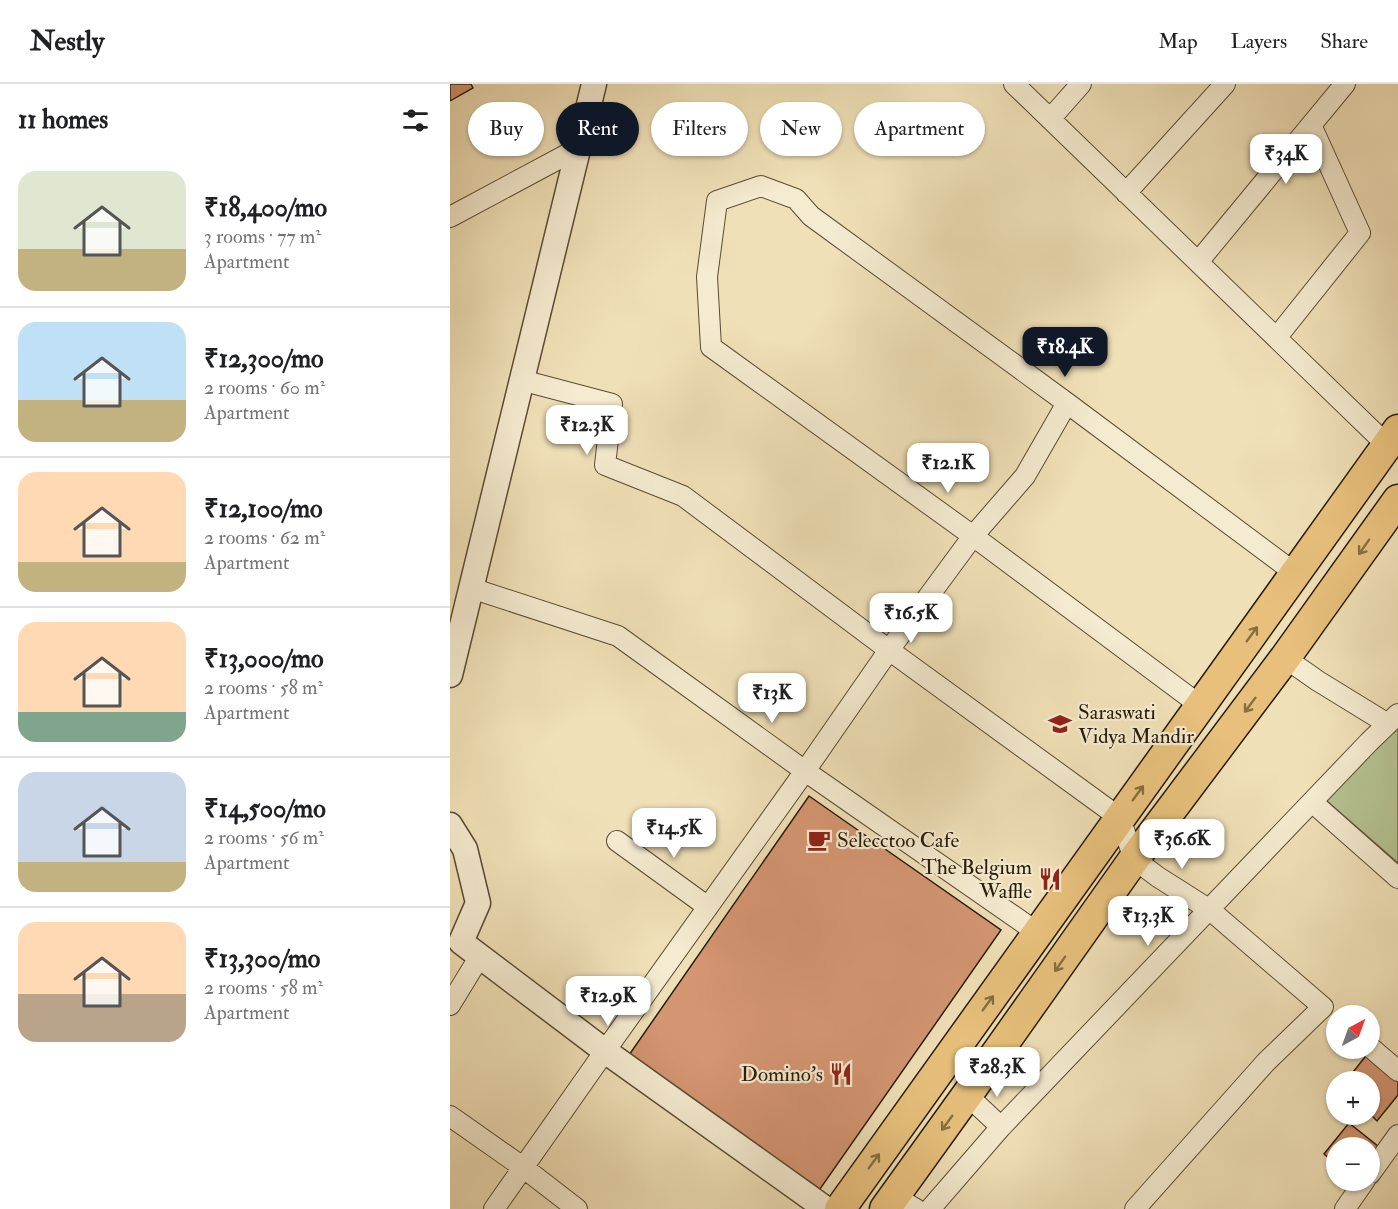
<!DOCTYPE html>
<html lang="en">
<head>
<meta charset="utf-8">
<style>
  :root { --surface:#fff; --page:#f2f2f2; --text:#202124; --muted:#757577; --line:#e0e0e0; --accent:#111827 }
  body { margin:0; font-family:"IM FELL Double Pica",serif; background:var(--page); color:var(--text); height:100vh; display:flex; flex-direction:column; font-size:22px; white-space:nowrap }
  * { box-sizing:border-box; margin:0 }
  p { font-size:20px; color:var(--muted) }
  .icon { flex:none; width:33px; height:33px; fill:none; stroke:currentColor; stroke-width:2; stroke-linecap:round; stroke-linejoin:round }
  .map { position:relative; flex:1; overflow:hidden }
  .side { display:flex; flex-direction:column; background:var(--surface); width:450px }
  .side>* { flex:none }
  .banner { position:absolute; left:18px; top:18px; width:570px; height:54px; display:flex; gap:12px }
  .needle { width:39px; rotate:41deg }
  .tools { position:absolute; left:876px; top:921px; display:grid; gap:12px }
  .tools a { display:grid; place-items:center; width:54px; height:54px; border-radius:50%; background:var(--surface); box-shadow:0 2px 4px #0004; font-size:30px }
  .price { position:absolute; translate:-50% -51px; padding:0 14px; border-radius:12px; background:#fff; color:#222; font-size:20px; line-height:39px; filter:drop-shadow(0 2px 3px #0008) }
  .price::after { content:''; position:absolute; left:50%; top:36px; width:18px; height:14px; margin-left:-9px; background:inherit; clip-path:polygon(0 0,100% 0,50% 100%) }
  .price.active { background:var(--accent); color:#fff }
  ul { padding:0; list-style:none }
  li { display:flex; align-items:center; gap:18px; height:150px; padding:0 18px }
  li+li { border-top:2px solid var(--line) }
  li span { display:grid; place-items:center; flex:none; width:168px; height:120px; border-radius:18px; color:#555 }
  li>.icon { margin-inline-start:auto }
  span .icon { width:72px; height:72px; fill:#fffc; stroke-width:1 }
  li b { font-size:26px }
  h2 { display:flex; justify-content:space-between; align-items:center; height:72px; padding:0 18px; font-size:26px }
  .pill { padding:0 21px; border-radius:27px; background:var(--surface); box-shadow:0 2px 4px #0004; font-size:21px; line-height:54px }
  .pill.active { background:var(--accent); color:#fff }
  header { display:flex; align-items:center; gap:36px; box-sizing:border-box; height:84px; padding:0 30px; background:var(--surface); border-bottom:2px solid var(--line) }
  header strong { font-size:28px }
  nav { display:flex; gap:33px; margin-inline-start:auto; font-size:21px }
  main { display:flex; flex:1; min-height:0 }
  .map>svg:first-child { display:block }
</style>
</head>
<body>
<header>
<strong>Nestly</strong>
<nav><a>Map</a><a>Layers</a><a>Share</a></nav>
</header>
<main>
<section class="side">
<h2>11 homes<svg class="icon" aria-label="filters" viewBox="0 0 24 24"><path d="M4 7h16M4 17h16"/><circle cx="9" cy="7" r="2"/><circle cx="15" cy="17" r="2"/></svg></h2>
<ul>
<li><span style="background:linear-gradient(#dfe7d0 65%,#c2b280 0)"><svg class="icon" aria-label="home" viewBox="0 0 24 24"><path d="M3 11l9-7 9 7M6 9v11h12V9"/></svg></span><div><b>₹18,400/mo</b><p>3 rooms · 77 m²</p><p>Apartment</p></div></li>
<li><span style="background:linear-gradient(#bfe0f5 65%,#c2b280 0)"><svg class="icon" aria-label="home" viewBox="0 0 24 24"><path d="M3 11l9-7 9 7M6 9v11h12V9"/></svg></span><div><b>₹12,300/mo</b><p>2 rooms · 60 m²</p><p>Apartment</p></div></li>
<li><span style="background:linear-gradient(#ffd9b3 75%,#c2b280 0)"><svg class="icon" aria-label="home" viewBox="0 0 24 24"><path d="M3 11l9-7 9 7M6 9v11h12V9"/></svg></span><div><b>₹12,100/mo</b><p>2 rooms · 62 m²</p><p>Apartment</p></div></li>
<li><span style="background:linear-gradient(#ffd9b3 75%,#7fa58c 0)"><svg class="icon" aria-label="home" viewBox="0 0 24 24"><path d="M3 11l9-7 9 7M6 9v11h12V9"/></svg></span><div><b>₹13,000/mo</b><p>2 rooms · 58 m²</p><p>Apartment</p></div></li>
<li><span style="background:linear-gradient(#c9d6e8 75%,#c2b280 0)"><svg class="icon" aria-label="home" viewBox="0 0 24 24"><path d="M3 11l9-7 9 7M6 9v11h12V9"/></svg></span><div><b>₹14,500/mo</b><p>2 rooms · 56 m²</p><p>Apartment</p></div></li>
<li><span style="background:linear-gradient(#ffd9b3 60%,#b9a48a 0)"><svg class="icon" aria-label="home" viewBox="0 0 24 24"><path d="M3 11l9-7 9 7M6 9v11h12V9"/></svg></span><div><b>₹13,300/mo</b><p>2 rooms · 58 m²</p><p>Apartment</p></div></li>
</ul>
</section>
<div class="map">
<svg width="948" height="1125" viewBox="0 0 948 1125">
  <rect width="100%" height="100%" fill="#f0e0b7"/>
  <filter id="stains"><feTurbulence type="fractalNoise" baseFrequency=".00333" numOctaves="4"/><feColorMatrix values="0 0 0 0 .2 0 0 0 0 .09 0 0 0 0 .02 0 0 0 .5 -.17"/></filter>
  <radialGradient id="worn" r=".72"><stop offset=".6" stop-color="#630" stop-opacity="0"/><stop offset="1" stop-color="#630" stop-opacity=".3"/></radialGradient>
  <path fill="#b6c392" stroke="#6f6f4d" stroke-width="1.5" d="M948,642V779L870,711Z"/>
  <path fill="#d49572" stroke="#281b08" stroke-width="1.5" d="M0,0H21L23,4L0,17Z
    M359,712L551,846L370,1105L179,971Z
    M919,968L948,991V1011L927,1037L920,1030V998H895Z
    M899,1039L929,1063L920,1075V1064H886V1080L874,1070Z"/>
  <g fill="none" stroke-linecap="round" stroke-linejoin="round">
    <g stroke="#5a4c34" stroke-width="22">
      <path id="minor" d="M564,0L937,361
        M600,35L631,0
        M676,109L775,0
        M0,133L127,65
        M748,178L895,0
        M827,253L910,149L861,41
        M71,296L162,320L155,381L233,412L439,566L670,734L684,775L708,793L760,826L873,923L816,978L685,1125
        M21,504L168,552L355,687L588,849
        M835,574L868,597L938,640
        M751,622L523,452L261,263L257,193L267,117L311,102L346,115L361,132L617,319L845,489
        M862,718L948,794
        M167,757L258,823
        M0,921L30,872
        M920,963L948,987
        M517,1011L551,1043
        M0,1032L74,1084L127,1125
        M920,1090L948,1051
        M444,1112L466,1125
        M44,1125L155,967L355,687L439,566L523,452L575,392L617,319
        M480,1125L551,1043L919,658L948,630
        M895,1125L915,1096"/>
    </g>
    <g stroke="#5a4c34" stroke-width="27">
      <path id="tertiary" d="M0,591L144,0
        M0,741L15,765L28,819L11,858L155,967L376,1125"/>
    </g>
    <g stroke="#281b08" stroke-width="33">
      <path id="primary" d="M390,1125L948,346
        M435,1125L517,1011L684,775L835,574L948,416"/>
    </g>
    <use href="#minor" stroke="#f5ebd0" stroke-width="20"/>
    <use href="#tertiary" stroke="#f5ebd0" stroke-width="24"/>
    <use href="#primary" stroke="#e8c07c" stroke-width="30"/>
  </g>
  <defs><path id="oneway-shaft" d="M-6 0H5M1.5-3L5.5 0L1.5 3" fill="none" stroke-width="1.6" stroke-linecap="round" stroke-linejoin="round" transform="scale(1.5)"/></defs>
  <g stroke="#886e42">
    <use href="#oneway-shaft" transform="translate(914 463) rotate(125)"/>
    <use href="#oneway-shaft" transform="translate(802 550) rotate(-54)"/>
    <use href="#oneway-shaft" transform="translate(800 621) rotate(127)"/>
    <use href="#oneway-shaft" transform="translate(688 709) rotate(-54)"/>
    <use href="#oneway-shaft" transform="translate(610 880) rotate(125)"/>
    <use href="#oneway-shaft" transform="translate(538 919) rotate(-54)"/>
    <use href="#oneway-shaft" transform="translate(497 1039) rotate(126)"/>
    <use href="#oneway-shaft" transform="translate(424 1077) rotate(-54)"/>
  </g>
  <defs>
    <g id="school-bare" transform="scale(1.8)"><path d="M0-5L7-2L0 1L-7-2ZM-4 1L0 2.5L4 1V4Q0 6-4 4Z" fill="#8f2418" stroke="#f5ebd0" stroke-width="2.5" paint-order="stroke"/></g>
    <g id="cafe-bare" transform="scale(1.8)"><path d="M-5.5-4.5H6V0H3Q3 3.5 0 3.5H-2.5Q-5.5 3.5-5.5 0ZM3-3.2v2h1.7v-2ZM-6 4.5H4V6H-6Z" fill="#8f2418" stroke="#f5ebd0" stroke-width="2.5" paint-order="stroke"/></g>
    <g id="restaurant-bare" transform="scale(1.8)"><path d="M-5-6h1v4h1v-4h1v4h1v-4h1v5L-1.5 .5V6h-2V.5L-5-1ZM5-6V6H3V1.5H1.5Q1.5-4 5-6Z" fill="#8f2418" stroke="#f5ebd0" stroke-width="2.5" paint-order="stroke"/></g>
  </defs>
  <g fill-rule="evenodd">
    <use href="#school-bare" x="610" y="640"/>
    <use href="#cafe-bare" x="369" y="756"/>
    <use href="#restaurant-bare" x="600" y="795"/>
    <use href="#restaurant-bare" x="391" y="990"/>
  </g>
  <g text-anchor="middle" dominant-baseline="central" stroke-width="4.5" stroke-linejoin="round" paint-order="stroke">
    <g font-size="21" fill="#281b08" stroke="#f5ebd0" text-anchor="start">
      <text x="628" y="628">Saraswati<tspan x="628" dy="24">Vidya Mandir</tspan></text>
      <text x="387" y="756">Selecctoo Cafe</text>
      <text x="582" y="783" text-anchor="end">The Belgium<tspan x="582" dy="24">Waffle</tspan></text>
      <text x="373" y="990" text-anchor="end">Domino's</text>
    </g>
  </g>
  <rect width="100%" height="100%" filter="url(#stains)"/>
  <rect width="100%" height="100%" fill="url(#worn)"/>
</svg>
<div class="tools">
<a><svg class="needle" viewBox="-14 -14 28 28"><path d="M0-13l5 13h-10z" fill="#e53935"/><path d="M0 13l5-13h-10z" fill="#757577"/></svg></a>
<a>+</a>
<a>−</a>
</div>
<b class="price" style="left:836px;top:101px">₹34K</b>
<b class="price active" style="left:615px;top:294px">₹18.4K</b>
<b class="price" style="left:137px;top:372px">₹12.3K</b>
<b class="price" style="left:498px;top:410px">₹12.1K</b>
<b class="price" style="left:461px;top:560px">₹16.5K</b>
<b class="price" style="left:322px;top:640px">₹13K</b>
<b class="price" style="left:224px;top:775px">₹14.5K</b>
<b class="price" style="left:732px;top:786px">₹36.6K</b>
<b class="price" style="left:698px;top:863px">₹13.3K</b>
<b class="price" style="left:158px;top:943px">₹12.9K</b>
<b class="price" style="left:547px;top:1014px">₹28.3K</b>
<div class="banner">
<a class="pill">Buy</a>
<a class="pill active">Rent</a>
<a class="pill">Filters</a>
<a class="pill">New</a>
<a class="pill">Apartment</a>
</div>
</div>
</main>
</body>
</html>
